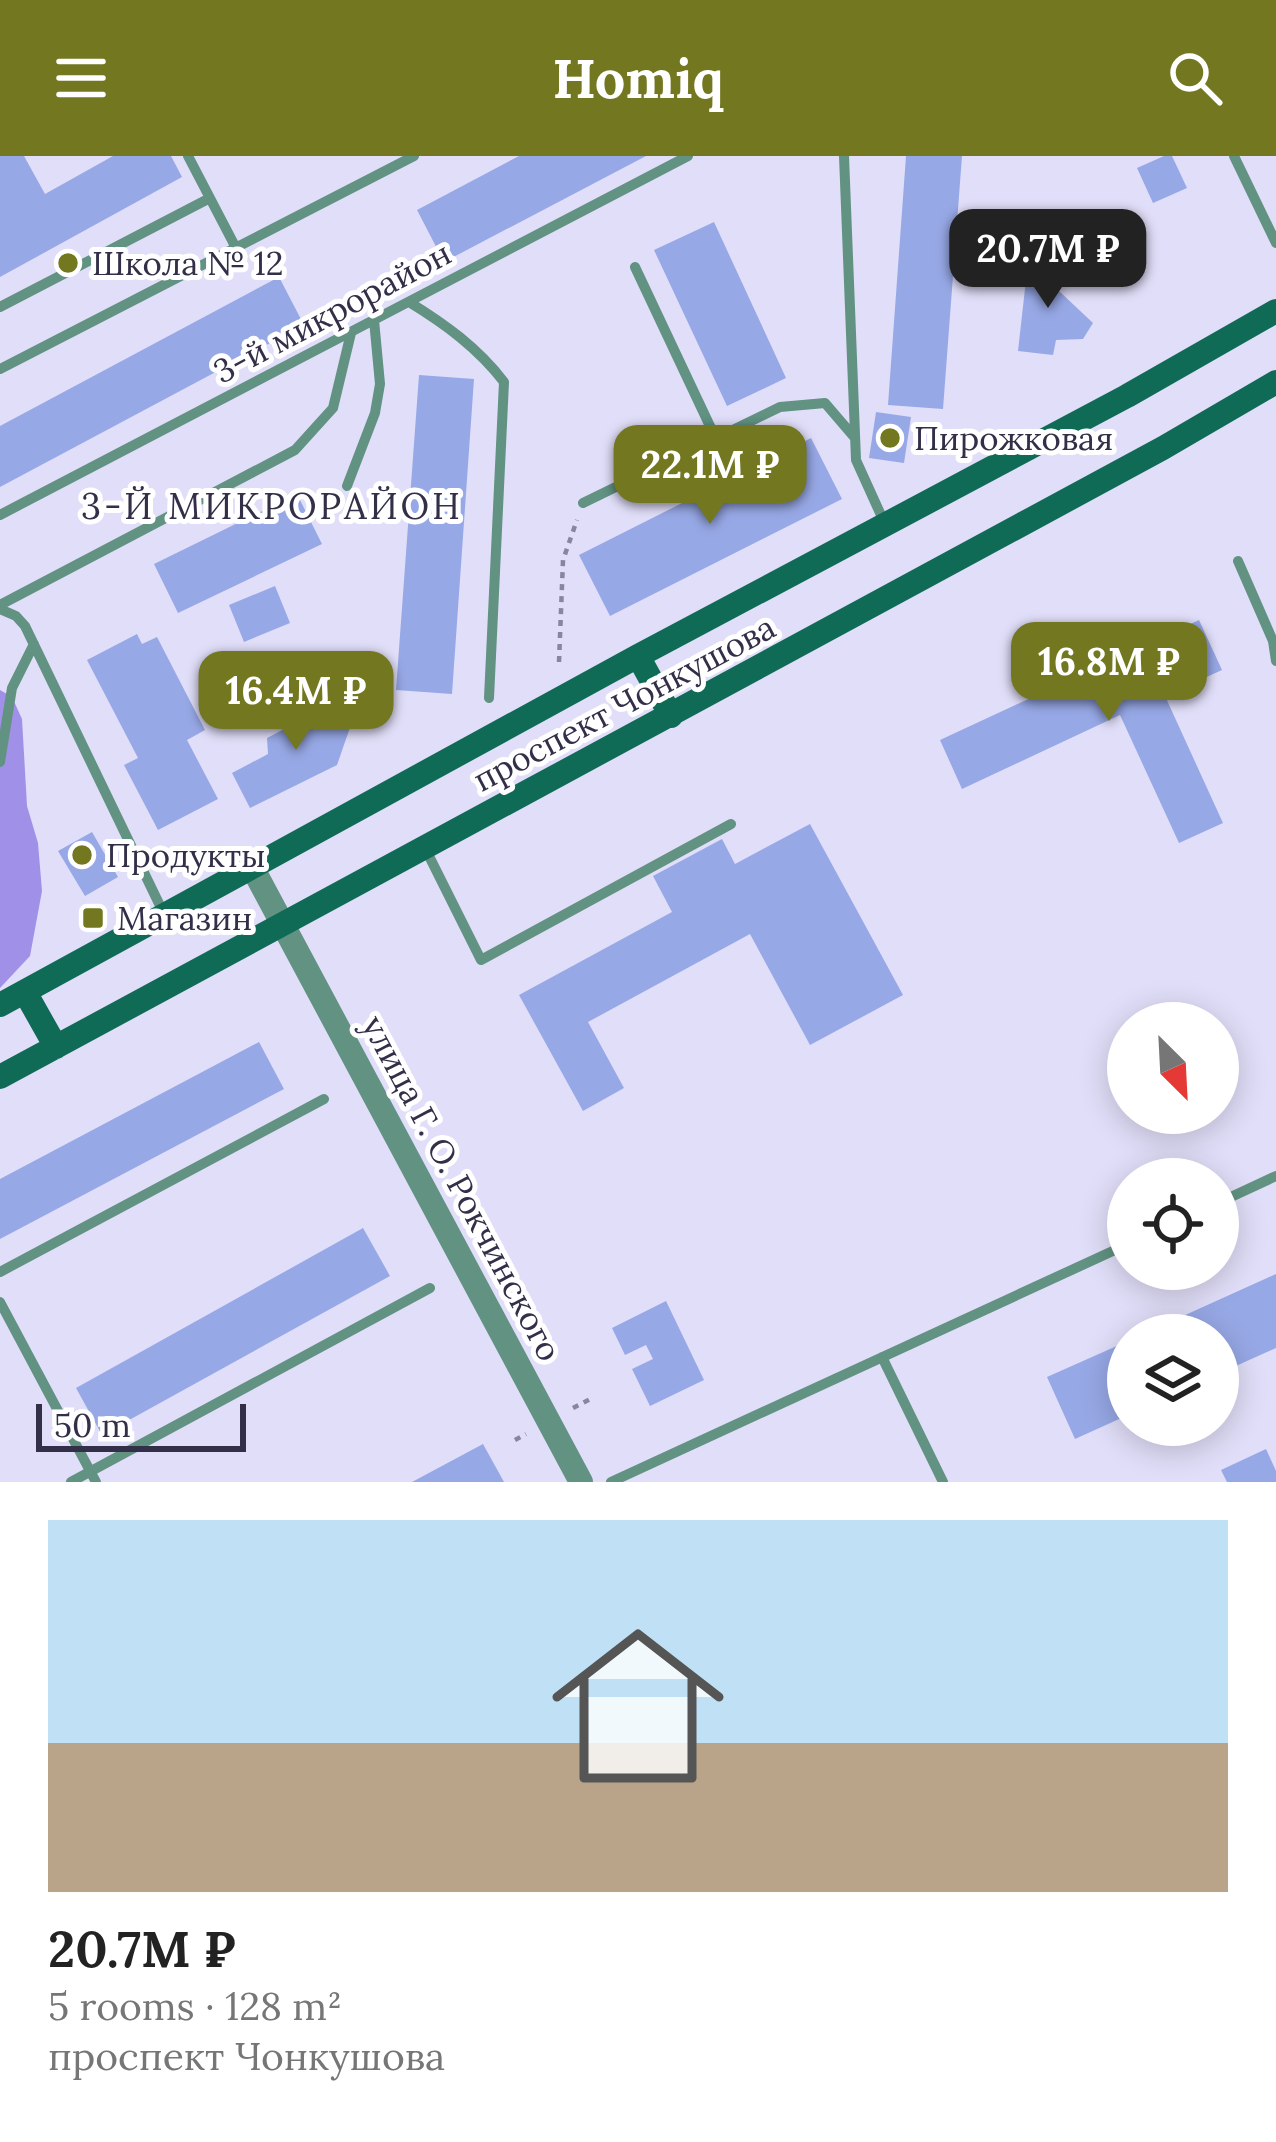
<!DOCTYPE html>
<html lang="en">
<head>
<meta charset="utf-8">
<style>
  :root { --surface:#fff; --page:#f6f6f6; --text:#222; --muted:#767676; --accent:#73771f }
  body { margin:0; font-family:Lora,serif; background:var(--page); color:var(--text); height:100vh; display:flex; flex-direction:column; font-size:45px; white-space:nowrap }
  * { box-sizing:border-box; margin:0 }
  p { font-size:39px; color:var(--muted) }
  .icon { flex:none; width:66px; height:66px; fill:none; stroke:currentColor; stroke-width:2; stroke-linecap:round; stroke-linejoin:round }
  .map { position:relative; height:1326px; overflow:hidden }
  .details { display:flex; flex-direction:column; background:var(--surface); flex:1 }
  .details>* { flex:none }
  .needle { width:78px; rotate:156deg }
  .controls { position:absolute; left:1107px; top:846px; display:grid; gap:24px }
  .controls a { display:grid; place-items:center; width:132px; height:132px; border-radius:50%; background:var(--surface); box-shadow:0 6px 30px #0003; font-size:60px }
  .scale { position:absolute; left:36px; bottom:30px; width:210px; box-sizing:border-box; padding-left:12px; border:6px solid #332f48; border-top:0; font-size:33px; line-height:42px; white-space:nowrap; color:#332f48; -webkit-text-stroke:9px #fff; paint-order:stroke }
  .price { position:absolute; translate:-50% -102px; padding:0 27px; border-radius:24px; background:var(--accent); color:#fff; font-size:39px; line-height:78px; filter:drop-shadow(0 3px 6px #0008) }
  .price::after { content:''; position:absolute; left:50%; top:72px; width:36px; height:27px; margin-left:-18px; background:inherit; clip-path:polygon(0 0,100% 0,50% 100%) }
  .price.current { background:#222; color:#fff }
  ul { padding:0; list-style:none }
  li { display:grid; align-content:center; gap:24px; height:636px; padding:0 48px }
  li span { display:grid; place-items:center; height:372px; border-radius:0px; color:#555 }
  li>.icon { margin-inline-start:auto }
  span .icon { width:216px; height:216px; fill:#fffc; stroke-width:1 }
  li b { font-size:51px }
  header { display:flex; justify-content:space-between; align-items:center; height:156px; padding:0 48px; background:var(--accent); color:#fff; font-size:54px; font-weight:700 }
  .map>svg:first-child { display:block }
</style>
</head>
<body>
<header><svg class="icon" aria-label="menu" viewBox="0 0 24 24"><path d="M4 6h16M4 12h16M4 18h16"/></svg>Homiq<svg class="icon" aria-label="search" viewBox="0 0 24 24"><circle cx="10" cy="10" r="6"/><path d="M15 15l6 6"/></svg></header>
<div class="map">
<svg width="1276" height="1326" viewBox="0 0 1276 1326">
  <rect width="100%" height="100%" fill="#e1def9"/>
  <path fill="#a190e8" d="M0,534L12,541L22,563L27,650L38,687L42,735L30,800L0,832Z"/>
  <path fill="#97a8e6" d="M0,0H24L45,38L113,0H171L182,21L0,121Z
    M519,0H646L444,106L417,54Z
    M906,0H962L943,253L888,249Z
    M1164,0H1172L1187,32L1153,47L1137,12Z
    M714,66L786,222L727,250L654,94Z
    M1060,104L1059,135L1093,167L1083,183L1056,184L1053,199L1018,195L1028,106Z
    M279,121L304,169L0,331V270Z
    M419,219L474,223L452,538L396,534Z
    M876,256L911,261L904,307L869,302Z
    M811,282L842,343L610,460L579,399Z
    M297,338L322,388L178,457L154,408Z
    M275,430L290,467L244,486L229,449Z
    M1199,464L1222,514L1165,540L1223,667L1179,687L1120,559L962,633L940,584Z
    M137,478L142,488L157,481L205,574L187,584L218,643L158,674L124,609L138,602L87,504Z
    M301,542L354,560L337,609L250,652L232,617L268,598L267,582L292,569Z
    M810,668L903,839L810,889L750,778L588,866L624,932L583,955L519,839L672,756L653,720L722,683L735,708Z
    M92,676L118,721L85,740L58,695Z
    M259,886L284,933L0,1083V1023Z
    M363,1072L390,1120L102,1279L76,1232Z
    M1276,1118V1192L1218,1218V1179H1141Z
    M666,1145L704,1224L650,1250L632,1213L653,1203L646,1189L625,1199L612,1172Z
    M1128,1185V1259L1075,1283L1047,1221Z
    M483,1288L504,1326H412Z
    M1266,1293L1276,1315V1326H1227L1221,1314Z"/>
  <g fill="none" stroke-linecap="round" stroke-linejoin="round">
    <path stroke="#89859f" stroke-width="4.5" stroke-dasharray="6 6" stroke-linecap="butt" d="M559,506L563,404L577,364
      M573,1252L594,1241
      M515,1284L526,1278"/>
    <path stroke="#619282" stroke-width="10" d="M188,0L236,92
      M844,0L856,304L885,368
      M1234,0L1276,87
      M635,111L717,285
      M409,146C445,168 478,192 504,226L489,542
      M0,151L210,42
      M0,213L414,0
      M347,330L375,257L380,228L374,164
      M583,347L780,251L825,247L855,282
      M0,359L688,0
      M1238,405L1273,485L1276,505
      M0,449L295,294L333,252L351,177
      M0,453L16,460L25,470L164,758
      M0,606L12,532L34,488
      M425,692L481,804L731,668
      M1218,1047L1276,1020
      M0,1116L324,943
      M0,1146L96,1326
      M882,1201L943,1326
      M71,1326L430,1132
      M611,1326L1128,1088"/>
    <path stroke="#619282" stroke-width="24" d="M252,711L581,1326"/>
    <path stroke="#0f6b55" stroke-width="24" d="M638,500L671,560
      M25,836L56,891
      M0,849L638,500L1127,240L1276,155
      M0,921L1163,292L1276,226"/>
  </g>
  <g fill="#73771f" stroke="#fff" stroke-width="4.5">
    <circle cx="68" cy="107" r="12"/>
    <circle cx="890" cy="282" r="12"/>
    <circle cx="82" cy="699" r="12"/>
    <rect x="81" y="750" width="24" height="24" rx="6"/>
  </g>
  <g text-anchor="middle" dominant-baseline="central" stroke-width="10" stroke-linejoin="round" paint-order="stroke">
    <g font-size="33" fill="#332f48" stroke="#fff" text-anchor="start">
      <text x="92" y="107">Школа № 12</text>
      <text x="914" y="282">Пирожковая</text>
      <text x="106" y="699">Продукты</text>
      <text x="117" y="762">Магазин</text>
    </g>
    <g font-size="33" fill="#332f48" stroke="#fff">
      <text transform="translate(332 156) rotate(-28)">3-й микрорайон</text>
      <text transform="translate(624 547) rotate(-28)">проспект Чонкушова</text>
      <text transform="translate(462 1032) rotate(62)">улица Г. О. Рокчинского</text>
    </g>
    <g font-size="36" letter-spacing="3" fill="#332f48" stroke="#fff">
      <text x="272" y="350">3-Й МИКРОРАЙОН</text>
    </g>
  </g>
</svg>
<div class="controls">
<a><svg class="needle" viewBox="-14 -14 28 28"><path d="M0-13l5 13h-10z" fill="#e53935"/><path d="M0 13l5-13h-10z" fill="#767676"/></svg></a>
<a><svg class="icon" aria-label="locate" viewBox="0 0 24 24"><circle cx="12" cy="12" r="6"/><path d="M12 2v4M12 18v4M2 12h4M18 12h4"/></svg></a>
<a><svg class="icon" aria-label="layers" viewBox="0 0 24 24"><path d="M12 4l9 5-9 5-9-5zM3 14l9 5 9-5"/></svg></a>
</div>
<div class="scale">50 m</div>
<b class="price current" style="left:1048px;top:155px">20.7M ₽</b>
<b class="price" style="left:710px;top:371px">22.1M ₽</b>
<b class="price" style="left:1109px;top:568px">16.8M ₽</b>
<b class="price" style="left:296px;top:597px">16.4M ₽</b>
</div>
<section class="details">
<ul>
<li><span style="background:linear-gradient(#bfe0f5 60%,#b9a48a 0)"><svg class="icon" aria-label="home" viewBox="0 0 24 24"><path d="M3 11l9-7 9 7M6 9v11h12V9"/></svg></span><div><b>20.7M ₽</b><p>5 rooms · 128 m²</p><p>проспект Чонкушова</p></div></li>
</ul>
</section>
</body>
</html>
